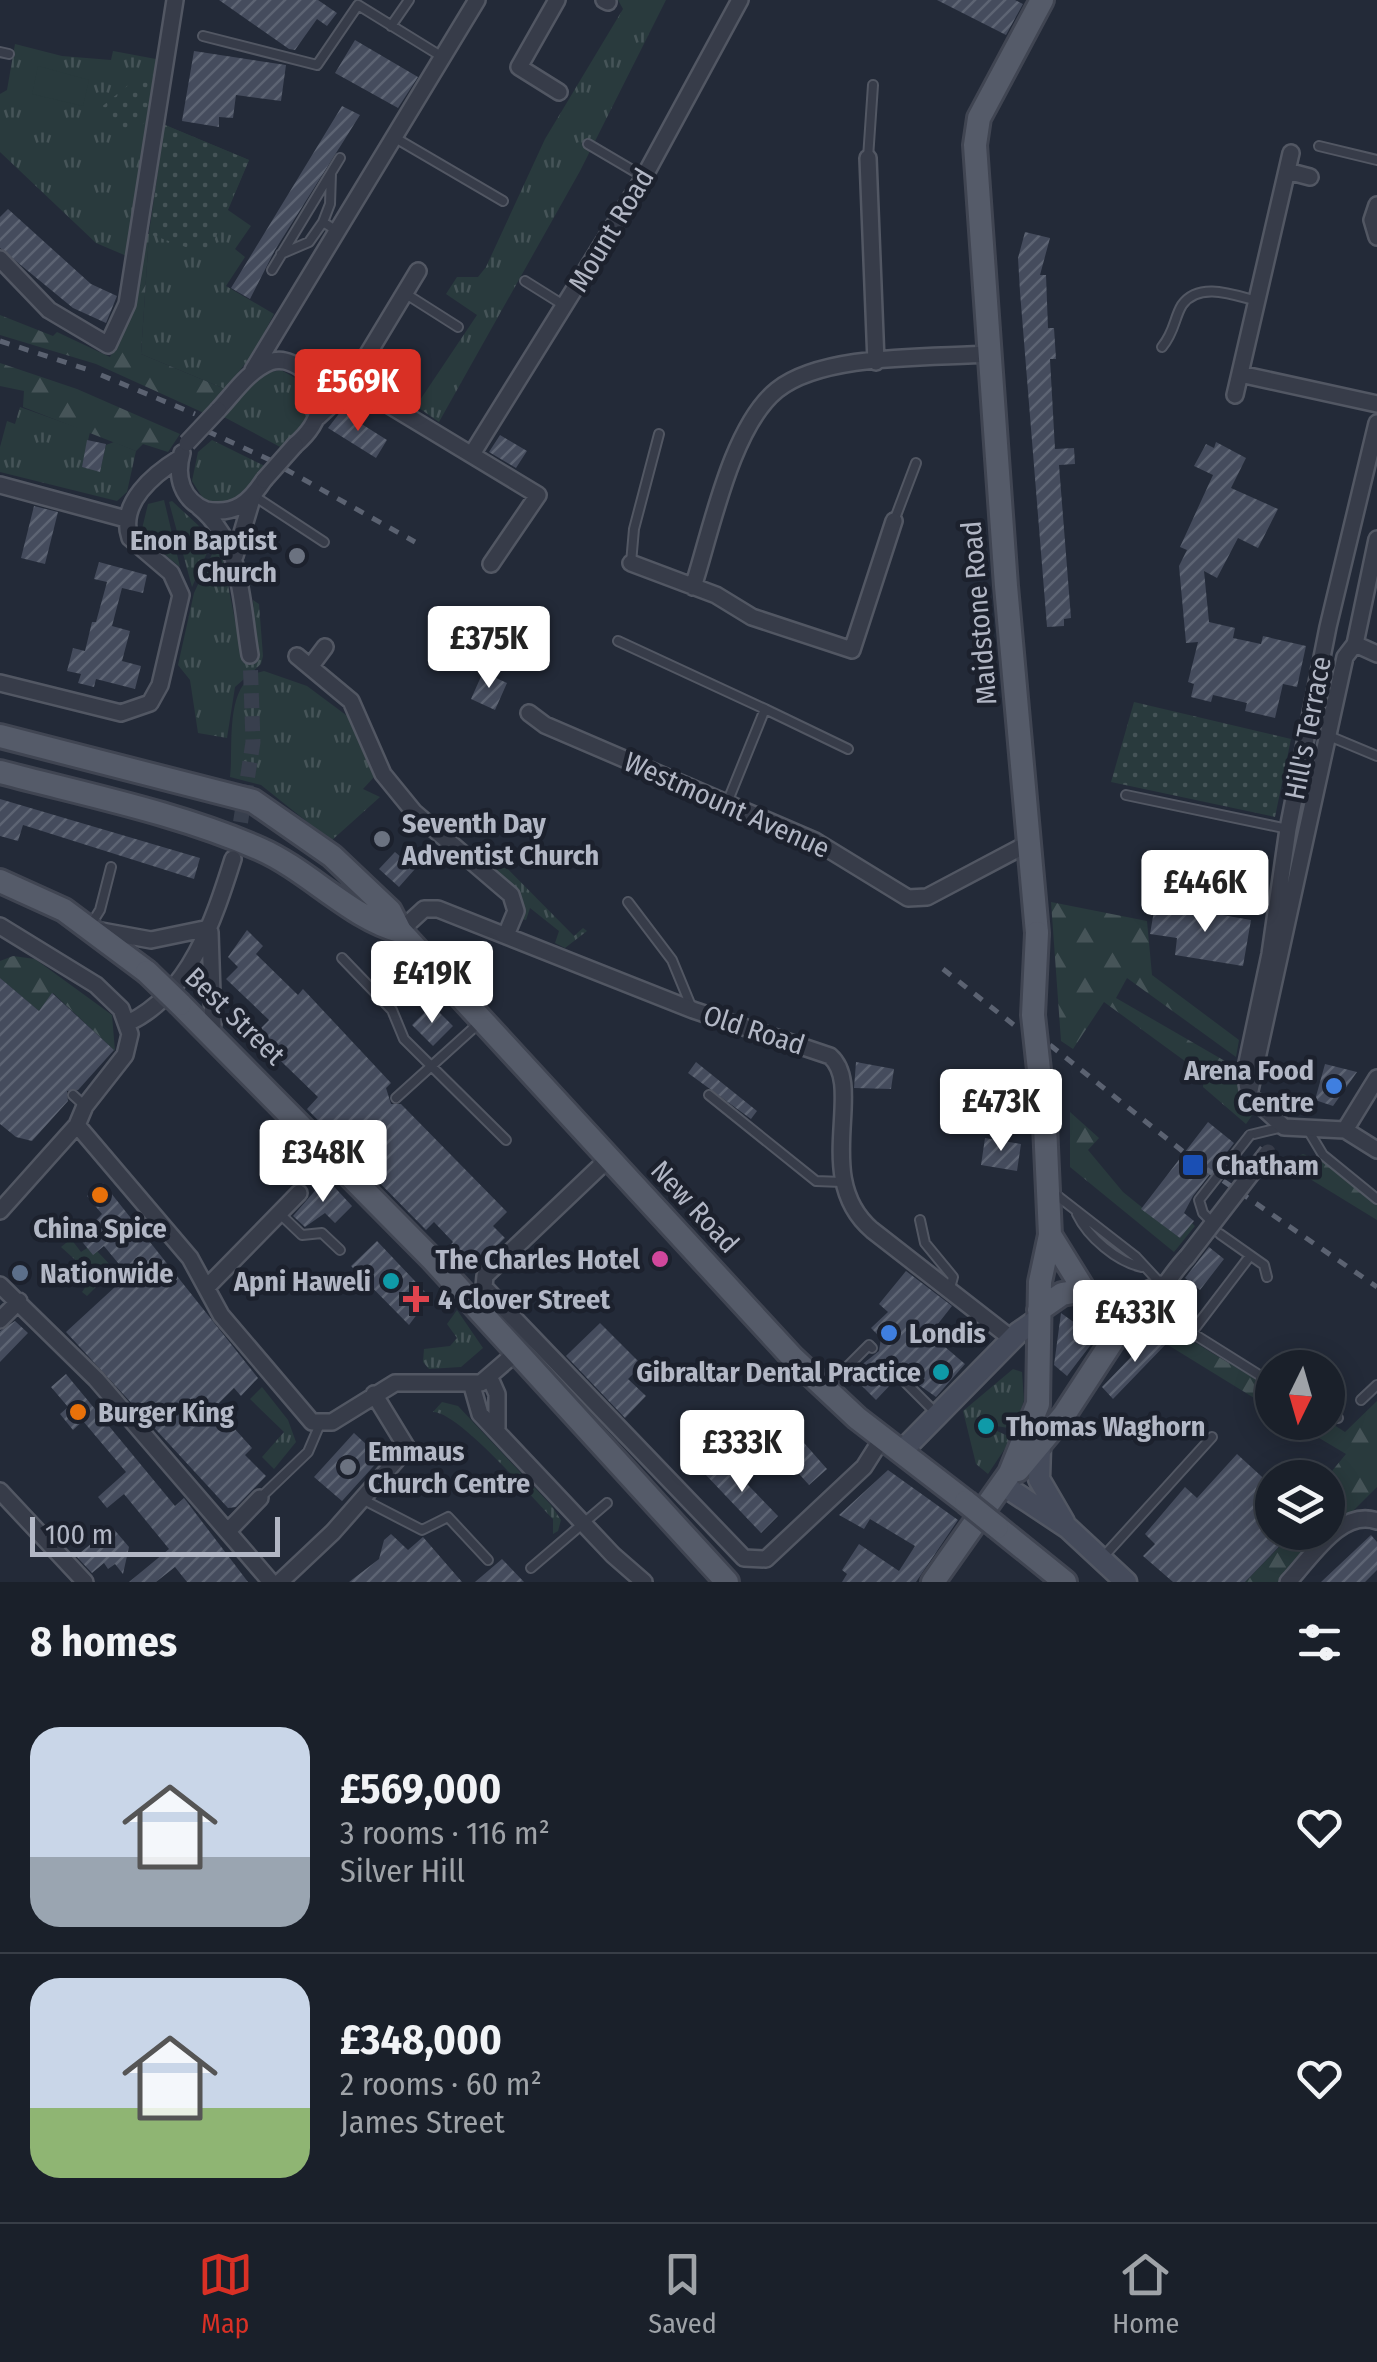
<!DOCTYPE html>
<html lang="en">
<head>
<meta charset="utf-8">
<style>
  :root { --surface:#1a202a; --page:#272d36; --text:#f1f3f6; --muted:#9fa3a8; --line:#383e47; --accent:#d93025 }
  body { margin:0; font-family:"Fira Sans Condensed",sans-serif; background:var(--page); color:var(--text); height:100vh; display:flex; flex-direction:column; font-size:38px; white-space:nowrap }
  * { box-sizing:border-box; margin:0 }
  p { font-size:32px; color:var(--muted) }
  .icon { flex:none; width:55px; height:55px; fill:none; stroke:currentColor; stroke-width:2; stroke-linecap:round; stroke-linejoin:round }
  .map { position:relative; height:1582px; overflow:hidden }
  .sheet { display:flex; flex-direction:column; background:var(--surface); flex:1 }
  .sheet>* { flex:none }
  .needle { width:65px; rotate:185deg }
  .controls { position:absolute; left:1255px; top:1350px; display:grid; gap:20px }
  .controls a { display:grid; place-items:center; width:90px; height:90px; border-radius:50%; background:var(--surface); box-shadow:0 5px 25px #0003,0 0 0 2px var(--line); font-size:50px }
  .scale { position:absolute; left:30px; bottom:25px; width:250px; box-sizing:border-box; padding-left:10px; border:5px solid #b2b7c5; border-top:0; font-size:28px; line-height:35px; white-space:nowrap; color:#b2b7c5; -webkit-text-stroke:8px #1c212d; paint-order:stroke }
  .price { position:absolute; translate:-50% -85px; padding:0 22px; border-radius:10px; background:#fff; color:#222; font-size:32px; line-height:65px; filter:drop-shadow(0 2px 5px #0008) }
  .price::after { content:''; position:absolute; left:50%; top:60px; width:30px; height:22px; margin-left:-15px; background:inherit; clip-path:polygon(0 0,100% 0,50% 100%) }
  .price.on { background:var(--accent); color:#fff }
  ul { padding:0; list-style:none }
  li { display:flex; align-items:center; gap:30px; height:250px; padding:0 30px }
  li+li { border-top:2px solid var(--line) }
  li span { display:grid; place-items:center; flex:none; width:280px; height:200px; border-radius:30px; color:#555 }
  li>.icon { margin-inline-start:auto }
  span .icon { width:120px; height:120px; fill:#fffc; stroke-width:1 }
  li b { font-size:42px }
  h2 { display:flex; justify-content:space-between; align-items:center; height:120px; padding:0 30px; font-size:42px }
  .tabs { display:flex; justify-content:space-around; align-items:center; height:140px; border-top:2px solid var(--line); background:var(--surface); font-size:28px; color:var(--muted) }
  .tabs a { display:grid; justify-items:center; gap:5px }
  .tabs .on { color:var(--accent) }
  .map>svg:first-child { display:block }
</style>
</head>
<body>
<div class="map">
<svg width="1377" height="1582" viewBox="0 0 1377 1582">
  <defs>
    <pattern id="grass-tufts" width="24" height="20" patternUnits="userSpaceOnUse" patternTransform="scale(2.5)"><rect width="24" height="20" fill="#293a3d"/><path d="M3 7l-1-3M5 7V3M7 7l1-3M15 17l-1-3M17 17v-4M19 17l1-3" fill="none" stroke="#465458"/></pattern>
    <pattern id="forest-firs" width="22" height="20" patternUnits="userSpaceOnUse" patternTransform="scale(2.5)"><rect width="22" height="20" fill="#293a3d"/><path d="M5 1l3.5 6h-7zM16 11l3.5 6h-7z" fill="#465458"/></pattern>
    <pattern id="park-dots" width="8" height="8" patternUnits="userSpaceOnUse" patternTransform="scale(2.5)"><rect width="8" height="8" fill="#293a3d"/><path d="M2 2h.1M6 6h.1" fill="none" stroke="#465458" stroke-width="1.8" stroke-linecap="round"/></pattern>
    <pattern id="building-hatch" width="6" height="6" patternUnits="userSpaceOnUse" patternTransform="scale(2.5)"><rect width="6" height="6" fill="#454c5d"/><path d="M-1 1l2-2M0 6l6-6M5 7l2-2" fill="none" stroke="#5d6473"/></pattern>
  </defs>
  <rect width="100%" height="100%" fill="#232a38"/>
  <path fill="url(#grass-tufts)" d="M618,0H666L580,171L439,422L416,406L477,315L446,294L457,277H478L486,267L545,139L623,9Z
    M15,44L62,56L111,60L113,51L156,59L138,243L129,257L96,243L0,152V94L7,90Z
    M165,125L249,160L228,210L251,226L235,249L245,257L226,286L274,314L253,354L225,389L141,354L149,234Z
    M281,370L304,383C325,410 301,429 282,448L224,417L261,374Z
    M20,407L90,432L82,467L100,471L106,445L114,442L136,451L127,492L117,501L0,472V447L7,421L15,424Z
    M212,440L271,469C252,487 232,515 204,500L192,481L198,452Z
    M164,500L180,567L148,541L142,529L148,504Z
    M172,501L213,539L192,587L169,502Z
    M219,539L242,656L257,654L253,600L259,604L263,656L261,664L235,687L227,738L198,733L190,680L178,665L194,593Z
    M264,671L307,686L350,718L375,776L363,789L380,797L331,841L261,785L230,777C234,744 223,680 264,671Z
    M484,845L574,936L583,928L587,931L565,948L555,943L559,931L530,908L526,920L521,919L518,895L479,859L488,853Z
    M71,1239L81,1252L87,1248L93,1254L97,1251L114,1269L87,1296L82,1292L93,1276L61,1247Z
    M457,1310L483,1348L461,1367L429,1369L423,1362L424,1349L450,1346L457,1338L447,1324Z
    M1013,1369L1022,1372L1024,1400L1015,1429L996,1426L988,1416L975,1425L982,1436L995,1430L1012,1438L988,1474L976,1464L963,1411Z
    M262,1387L288,1420L296,1442L274,1469L262,1457L284,1432L250,1399Z
    M442,1402L458,1406L551,1505L561,1520L558,1531L553,1534V1519C531,1497 459,1412 433,1412Z"/>
  <path fill="url(#forest-firs)" d="M144,233L149,234L141,354L225,389L204,413L96,364L0,335V315L53,336L57,332L110,357L123,326Z
    M0,363L77,389L180,434L168,452L143,444L136,451L23,407L24,391L0,386Z
    M1051,902L1147,921L1152,975L1239,1040L1236,1057L1127,978L1116,998L1237,1068L1239,1091L1258,1107L1246,1124L1203,1087L1204,1075L1104,1002L1073,1049L1061,1041Z
    M13,956L35,959L112,1015L115,1051L53,993L39,1011L0,978V961Z
    M1070,1112L1099,1138L1088,1150L1123,1192L1180,1238L1192,1223L1195,1226L1174,1252L1070,1167Z
    M1303,1154L1325,1162L1377,1205V1220L1284,1163Z
    M1174,1330L1272,1389V1409L1168,1345Z
    M1377,1401V1487L1282,1582H1245L1293,1533L1328,1532L1327,1477L1346,1454L1294,1423L1328,1421L1345,1432Z"/>
  <path fill="url(#park-dots)" d="M155,63L145,122L126,139L99,109Z
    M165,125L249,160L208,255L149,234Z
    M1134,702L1291,739L1275,817L1111,782Z"/>
  <path fill="#293a3d" d="M38,66L89,80L83,106L32,94Z"/>
  <path fill="url(#building-hatch)" d="M219,0H318L337,13L327,26L317,19L295,50L289,49Z
    M937,0H1015L1023,4L1006,35Z
    M355,40L418,77L398,108L335,73Z
    M194,51L286,65L281,101L236,95L233,118L219,117V127L182,121Z
    M342,106L360,115L275,250L250,299L231,288Z
    M8,209L91,284L117,296L106,323L73,308L0,248V217Z
    M1025,232L1050,238L1040,275H1046L1048,328H1054L1056,359H1050L1055,449L1074,448L1075,464L1059,465L1071,618L1064,619V626L1047,627L1020,292L1018,258Z
    M341,411L387,440L376,458L328,428Z
    M500,435L527,451L516,468L489,452Z
    M87,440L106,444L100,472L82,467Z
    M1216,442L1246,458L1231,488L1278,509L1258,548L1238,538L1217,578L1204,571L1209,622L1235,628L1233,638L1261,644L1263,636L1306,646L1297,687L1283,684L1275,718L1245,711L1247,703L1213,695L1211,702L1191,697L1194,684L1188,682L1198,642L1186,643L1179,566L1187,550L1180,547L1213,475L1194,466L1206,444L1214,448Z
    M34,506L58,512L45,564L21,558Z
    M99,562L147,575L143,593L122,588L112,626L130,631L122,661L141,666L135,689L96,679L94,687L78,683L81,674L67,671L73,648L85,651L92,622H96L107,582L94,579Z
    M483,672L507,683L495,710L471,699Z
    M0,799L200,858L194,879L23,825L18,841L0,836Z
    M395,852L415,869L399,887L379,869Z
    M1182,908L1251,920L1243,966L1175,955L1177,938L1150,934L1154,911L1180,915Z
    M247,930L263,946L256,954L298,995L303,989L391,1083L386,1088L391,1104H401L507,1212L493,1226L505,1238L477,1265L471,1259L462,1268L445,1251L453,1242L434,1222L426,1230L307,1109L318,1097L254,1035L269,1020L226,979L238,967L228,957Z
    M0,978L39,1011L52,993L114,1050L78,1090L67,1091L68,1101L32,1141L16,1137L0,1124Z
    M432,1005L453,1026L433,1046L412,1025Z
    M696,1062L757,1111L751,1119L688,1073Z
    M856,1062L894,1069L891,1089L854,1088Z
    M1325,1064L1357,1072L1333,1106L1315,1100Z
    M1208,1122L1234,1143L1193,1196L1184,1213L1194,1221L1180,1238L1141,1209Z
    M985,1138L1021,1144L1017,1171L981,1165Z
    M326,1178L352,1206L335,1223L325,1213L305,1227L293,1216Z
    M103,1183L258,1378L241,1396L234,1388L215,1407L252,1448L245,1455L266,1476L236,1507L228,1508L66,1332L128,1275L104,1246L93,1255L79,1238L102,1214L87,1196Z
    M377,1241L430,1297L409,1325L351,1266Z
    M1209,1247L1224,1259L1200,1290L1185,1278Z
    M906,1271L952,1306L930,1334L965,1364L936,1397L896,1369L894,1381L876,1400L850,1374L879,1351L881,1338L871,1328L888,1312L879,1304Z
    M1061,1313L1096,1338L1067,1376L1054,1365Z
    M15,1321L28,1333L0,1362V1331Z
    M600,1323L642,1365L628,1379L646,1396L625,1418L566,1356Z
    M1156,1331L1168,1342L1113,1399L1102,1387Z
    M66,1374L175,1506L184,1498L248,1582H187L175,1567L156,1582H129L169,1549L124,1494L107,1508L98,1497L126,1472L83,1421L73,1430L60,1414L68,1407L51,1387Z
    M775,1410L827,1469L809,1485L756,1426Z
    M354,1433L381,1458L342,1501L314,1477Z
    M1237,1454L1272,1486V1532H1293L1245,1582H1173L1143,1556L1155,1544L1145,1534L1185,1487L1197,1498Z
    M722,1458L778,1516L761,1533L705,1474Z
    M888,1470L958,1520L916,1582H842L847,1574L842,1570L859,1544L899,1571L915,1546L870,1519L864,1529L839,1515Z
    M112,1527L129,1547L123,1574L115,1564L108,1569L104,1563L92,1573L76,1556Z
    M391,1534L408,1550L423,1537L462,1582H349L379,1559L384,1540Z
    M1371,1535L1377,1542V1570L1365,1582H1321Z
    M502,1559L524,1582H475Z"/>
  <g fill="none" stroke-linecap="round" stroke-linejoin="round">
    <path stroke="#383f4d" stroke-width="15" stroke-dasharray="15 8" stroke-linecap="butt" d="M237,845L253,742L250,655"/>
    <g stroke="#525763" stroke-width="12">
      <path id="lane" d="M391,26L409,0
        M203,36L317,65L358,5L444,58
        M0,52L9,54
        M397,139L503,201
        M588,144L644,177
        M1319,146L1377,160
        M868,158L873,85
        M323,222L330,204L331,173
        M281,254L309,242L323,222L337,231
        M272,270L340,158
        M525,281L565,306
        M406,294L458,327
        M1162,347C1175,331 1174,318 1182,305C1199,281 1234,295 1257,301
        M254,496L324,542
        M894,521L916,463
        M631,563L634,529L659,434
        M618,641L765,709
        M1329,736L1377,756
        M1126,795L1288,829
        M727,803L765,709L848,749
        M628,902L672,960L691,1006
        M90,926L100,910L111,867
        M342,958L392,1010L404,1039L506,1140
        M73,1095L85,1106
        M709,1095L816,1181L842,1182
        M396,1098L478,1024
        M1308,1130L1323,1155L1377,1199
        M1250,1135L1283,1127
        M1055,1194L1136,1257L1161,1284L1173,1321
        M280,1214L302,1235L322,1233L340,1250
        M1077,1214C1088,1237 1117,1262 1142,1267
        M920,1220L925,1243L953,1277L950,1288
        M1220,1234L1264,1265L1267,1277
        M1140,1319L1173,1321L1272,1383
        M1192,1332L1250,1256
        M899,1376L935,1412
        M829,1385L869,1345L872,1348
        M1361,1400L1377,1385
        M1328,1415L1338,1418
        M260,1498L308,1452L320,1424
        M362,1499L422,1530L448,1517L488,1560
        M1104,1556L1212,1437
        M531,1568L607,1503"/>
    </g>
    <g stroke="#525763" stroke-width="20">
      <path id="street" d="M557,0L519,67L559,92
        M604,0L608,2
        M868,158L876,362
        M1287,171L1310,177
        M1377,205L1372,220L1377,237
        M0,259L49,310L108,345L127,304L175,0
        M253,370L477,0
        M1240,374L1377,404
        M310,375L351,382L538,495L491,564
        M351,382L418,271
        M1235,395L1291,153
        M218,410C234,393 248,371 270,362C281,358 290,362 299,367C333,389 321,423 295,445
        M318,417L344,393L362,389
        M182,453C175,477 182,500 206,510C235,515 249,503 264,480
        M472,454L644,177L740,0
        M0,485L126,519
        M199,507C243,543 241,603 250,655
        M235,556L252,499
        M631,563L716,595L752,617L852,650L894,521
        M693,587C711,532 731,427 777,390C823,353 930,358 988,354
        M1355,644L1377,654
        M297,656L351,701L383,774L414,812L511,895L516,911L506,935
        M310,667L325,647
        M0,683L121,713L150,703L160,685L181,595L171,573L130,538C118,503 154,474 180,458
        M529,713L545,725L815,841L908,898L927,897L1029,843
        M0,926L96,985L121,1009L130,1034L125,1055L85,1106L77,1125L0,1211
        M96,930L151,940L209,928
        M400,931L424,909H438L693,1010L830,1056C866,1087 811,1178 872,1230L1012,1339
        M128,1023C190,994 214,919 233,859
        M209,1031L213,1024L210,932
        M1249,1095L1245,1072L1270,954L1288,829L1328,627L1377,423
        M1249,1095L1345,657L1355,644L1377,539
        M1249,1095L1284,1127
        M77,1125L190,1258L221,1315L312,1422H332L395,1383H481L518,1351
        M1284,1127L1345,1130L1377,1150
        M1345,1130L1377,1078
        M609,1158L485,1276L484,1287L744,1558L766,1559L864,1467L883,1437
        M0,1285L96,1379L271,1582
        M207,1287L299,1193
        M1106,1306L1161,1284
        M0,1320L19,1301
        M1115,1337C1146,1322 1163,1282 1187,1257
        M490,1378L497,1394V1428
        M472,1386L480,1414L613,1555L644,1582
        M0,1491L85,1582
        M229,1530L260,1498
        M280,1582L333,1532L407,1448L374,1394
        M1288,1582C1311,1558 1341,1508 1377,1521"/>
    </g>
    <g stroke="#525763" stroke-width="25">
      <path id="secondary" d="M1040,1447L1039,1479L1064,1522
        M902,1451L1018,1333L1038,1319
        M1003,1485L1068,1528L1126,1582"/>
    </g>
    <g stroke="#404552" stroke-width="28">
      <path id="primary" d="M0,736L253,801L332,856L390,911L400,931L792,1357L857,1418L966,1502
        M0,772C87,795 178,813 260,849C308,870 352,919 400,931
        M0,881L64,910L147,972
        M1037,933L1006,586L975,145L979,118L1042,0
        M180,1004L433,1260L727,1582
        M1050,1235L1084,1290
        M1018,1470L1064,1415L1115,1337L1106,1306L1084,1290L1062,1294L1039,1310
        M997,1527L1065,1582
        M933,1582L1010,1473L1038,1404L1040,1282L1050,1235L1045,1125"/>
    </g>
    <use href="#lane" stroke="#373c49" stroke-width="8"/>
    <use href="#street" stroke="#373c49" stroke-width="15"/>
    <use href="#secondary" stroke="#454b5b" stroke-width="20"/>
    <use href="#primary" stroke="#555b69" stroke-width="22"/>
    <path stroke="#5b6271" stroke-width="5" stroke-dasharray="10 10" stroke-linecap="butt" d="M0,341L86,369
      M101,375L195,414
      M207,431L270,460
      M285,469L415,542
      M943,969L1019,1029
      M1050,1045L1196,1162L1377,1287"/>
    <g stroke="#525763" stroke-width="12" stroke-linecap="butt">
      <path id="lane-bridge" d="M1214,1224L1203,1213L1199,1200L1250,1135"/>
    </g>
    <g stroke="#525763" stroke-width="20" stroke-linecap="butt">
      <path id="street-bridge" d="M187,443L218,410
        M264,480L295,445
        M1187,1257L1268,1152"/>
    </g>
    <g stroke="#404552" stroke-width="28" stroke-linecap="butt">
      <path id="primary-bridge" d="M1037,933L1033,1015L1045,1125
        M147,972L180,1004
        M966,1502L997,1527"/>
    </g>
    <use href="#lane-bridge" stroke="#373c49" stroke-width="8"/>
    <use href="#street-bridge" stroke="#373c49" stroke-width="15"/>
    <use href="#primary-bridge" stroke="#555b69" stroke-width="22"/>
  </g>
  <g fill="#6b7280" stroke="#1c212d" stroke-width="4">
    <circle cx="297" cy="556" r="10"/>
    <circle cx="382" cy="839" r="10"/>
    <circle cx="348" cy="1467" r="10"/>
  </g>
  <g fill="#3f7fe0" stroke="#1c212d" stroke-width="4">
    <circle cx="1334" cy="1086" r="10"/>
    <circle cx="889" cy="1333" r="10"/>
  </g>
  <rect fill="#1a4fb4" stroke="#1c212d" stroke-width="4" x="1181" y="1153" width="24" height="24" rx="5"/>
  <g fill="#e8710a" stroke="#1c212d" stroke-width="4">
    <circle cx="100" cy="1195" r="10"/>
    <circle cx="78" cy="1412" r="10"/>
  </g>
  <circle fill="#d1479c" stroke="#1c212d" stroke-width="4" cx="660" cy="1259" r="10"/>
  <circle fill="#5c6f8a" stroke="#1c212d" stroke-width="4" cx="20" cy="1273" r="10"/>
  <g fill="#0f9aa8" stroke="#1c212d" stroke-width="4">
    <circle cx="391" cy="1281" r="10"/>
    <circle cx="941" cy="1372" r="10"/>
    <circle cx="986" cy="1426" r="10"/>
  </g>
  <path fill="#e0444e" stroke="#1c212d" stroke-width="4" d="M411 1284h10v10h10v10h-10v10h-10v-10h-10v-10h10z"/>
  <g text-anchor="middle" dominant-baseline="central" stroke-width="9" stroke-linejoin="round" paint-order="stroke">
    <g font-size="28" fill="#b2b7c5" stroke="#1c212d">
      <text transform="translate(611 230) rotate(-59)">Mount Road</text>
      <text transform="translate(979 613) rotate(-95)">Maidstone Road</text>
      <text transform="translate(1308 728) rotate(-79)">Hill's Terrace</text>
      <text transform="translate(727 805) rotate(24)">Westmount Avenue</text>
      <text transform="translate(235 1016) rotate(44)">Best Street</text>
      <text transform="translate(754 1030) rotate(18)">Old Road</text>
      <text transform="translate(695 1207) rotate(47)">New Road</text>
    </g>
    <g font-size="28" font-weight="bold" fill="#b2b7c5" stroke="#1c212d" text-anchor="start">
      <text x="277" y="540" text-anchor="end">Enon Baptist<tspan x="277" dy="32">Church</tspan></text>
      <text x="402" y="823">Seventh Day<tspan x="402" dy="32">Adventist Church</tspan></text>
      <text x="1314" y="1070" text-anchor="end">Arena Food<tspan x="1314" dy="32">Centre</tspan></text>
      <text x="1216" y="1165">Chatham</text>
      <text x="100" y="1228" text-anchor="middle">China Spice</text>
      <text x="640" y="1259" text-anchor="end">The Charles Hotel</text>
      <text x="40" y="1273">Nationwide</text>
      <text x="371" y="1281" text-anchor="end">Apni Haweli</text>
      <text x="438" y="1299">4 Clover Street</text>
      <text x="909" y="1333">Londis</text>
      <text x="921" y="1372" text-anchor="end">Gibraltar Dental Practice</text>
      <text x="98" y="1412">Burger King</text>
      <text x="1006" y="1426">Thomas Waghorn</text>
      <text x="368" y="1451">Emmaus<tspan x="368" dy="32">Church Centre</tspan></text>
    </g>
  </g>
</svg>
<div class="controls">
<a><svg class="needle" viewBox="-14 -14 28 28"><path d="M0-13l5 13h-10z" fill="#e53935"/><path d="M0 13l5-13h-10z" fill="#9fa3a8"/></svg></a>
<a><svg class="icon" aria-label="layers" viewBox="0 0 24 24"><path d="M12 4l9 5-9 5-9-5zM3 14l9 5 9-5"/></svg></a>
</div>
<div class="scale">100 m</div>
<b class="price on" style="left:358px;top:434px">£569K</b>
<b class="price" style="left:489px;top:691px">£375K</b>
<b class="price" style="left:1205px;top:935px">£446K</b>
<b class="price" style="left:432px;top:1026px">£419K</b>
<b class="price" style="left:1001px;top:1154px">£473K</b>
<b class="price" style="left:323px;top:1205px">£348K</b>
<b class="price" style="left:1135px;top:1365px">£433K</b>
<b class="price" style="left:742px;top:1495px">£333K</b>
</div>
<section class="sheet">
<h2>8 homes<svg class="icon" aria-label="filters" viewBox="0 0 24 24"><path d="M4 7h16M4 17h16"/><circle cx="9" cy="7" r="2"/><circle cx="15" cy="17" r="2"/></svg></h2>
<ul>
<li><span style="background:linear-gradient(#c9d6e8 65%,#9aa5b1 0)"><svg class="icon" aria-label="home" viewBox="0 0 24 24"><path d="M3 11l9-7 9 7M6 9v11h12V9"/></svg></span><div><b>£569,000</b><p>3 rooms · 116 m²</p><p>Silver Hill</p></div><svg class="icon" aria-label="heart" viewBox="0 0 24 24"><path d="M12 20l-8-8c-3-5 5-10 8-4 3-6 11-1 8 4z"/></svg></li>
<li><span style="background:linear-gradient(#c9d6e8 65%,#8fb573 0)"><svg class="icon" aria-label="home" viewBox="0 0 24 24"><path d="M3 11l9-7 9 7M6 9v11h12V9"/></svg></span><div><b>£348,000</b><p>2 rooms · 60 m²</p><p>James Street</p></div><svg class="icon" aria-label="heart" viewBox="0 0 24 24"><path d="M12 20l-8-8c-3-5 5-10 8-4 3-6 11-1 8 4z"/></svg></li>
</ul>
</section>
<nav class="tabs">
<a class="on"><svg class="icon" aria-label="map" viewBox="0 0 24 24"><path d="M3 6l6-2 6 2 6-2v14l-6 2-6-2-6 2zM9 4v14M15 6v14"/></svg>Map</a>
<a><svg class="icon" aria-label="saved" viewBox="0 0 24 24"><path d="M7 4h10v16l-5-4-5 4z"/></svg>Saved</a>
<a><svg class="icon" aria-label="home" viewBox="0 0 24 24"><path d="M3 11l9-7 9 7M6 9v11h12V9"/></svg>Home</a>
</nav>
</body>
</html>
